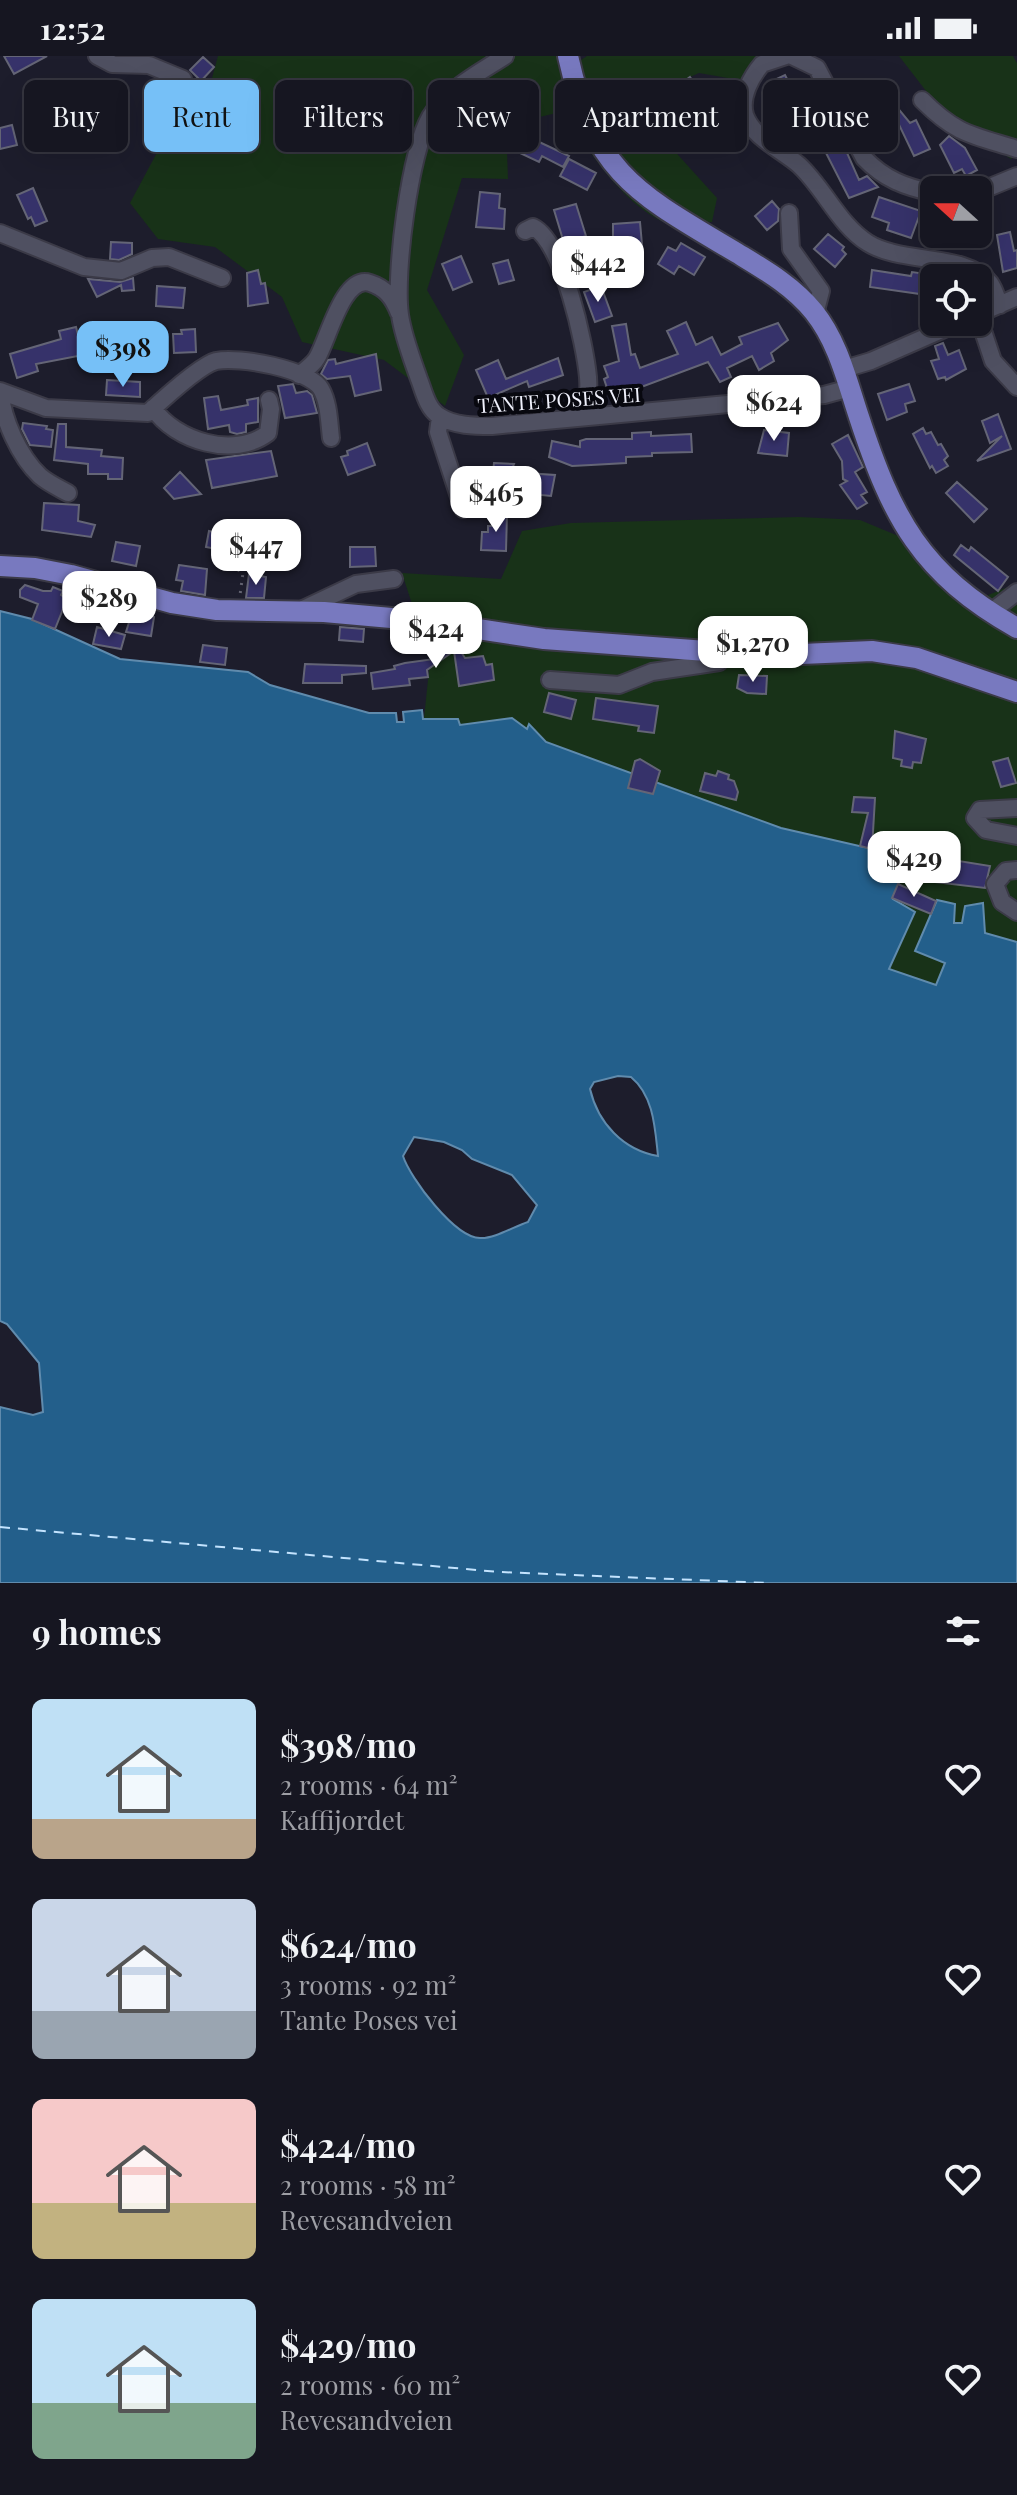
<!DOCTYPE html>
<html lang="en">
<head>
<meta charset="utf-8">
<style>
  :root { --surface:#161621; --page:#1f1f2a; --text:#f1f3f6; --muted:#9e9fa5; --line:#35353f; --accent:#76c0f7 }
  body { margin:0; font-family:"Playfair Display",serif; background:var(--page); color:var(--text); height:100vh; display:flex; flex-direction:column; font-size:30px; white-space:nowrap }
  * { box-sizing:border-box; margin:0 }
  p { font-size:26px; color:var(--muted) }
  .icon { flex:none; width:44px; height:44px; fill:none; stroke:currentColor; stroke-width:2; stroke-linecap:round; stroke-linejoin:round }
  .map { position:relative; height:1527px; overflow:hidden }
  .side { display:flex; flex-direction:column; background:var(--surface); flex:1 }
  .side>* { flex:none }
  .guide { position:absolute; left:24px; top:24px; width:970px; height:72px; display:flex; gap:16px }
  .needle { width:52px; rotate:291deg }
  .controls { position:absolute; left:920px; top:120px; display:grid; gap:16px }
  .controls a { display:grid; place-items:center; width:72px; height:72px; border-radius:12px; background:var(--surface); box-shadow:0 8px 32px #0002,0 0 0 2px var(--line); font-size:40px }
  .price { position:absolute; translate:-50% -68px; padding:0 18px; border-radius:16px; background:#fff; color:#222; font-size:26px; line-height:52px; filter:drop-shadow(0 2px 4px #0008) }
  .price::after { content:''; position:absolute; left:50%; top:48px; width:24px; height:18px; margin-left:-12px; background:inherit; clip-path:polygon(0 0,100% 0,50% 100%) }
  .price.active { background:var(--accent); color:#111 }
  ul { padding:0; list-style:none }
  li { display:flex; align-items:center; gap:24px; height:200px; padding:0 32px }
  li span { display:grid; place-items:center; flex:none; width:224px; height:160px; border-radius:12px; color:#555 }
  li>.icon { margin-inline-start:auto }
  span .icon { width:96px; height:96px; fill:#fffc; stroke-width:1 }
  li b { font-size:34px }
  h2 { display:flex; justify-content:space-between; align-items:center; height:96px; padding:0 32px; font-size:34px }
  .tag { padding:0 28px; border-radius:12px; background:var(--surface); box-shadow:0 8px 32px #0002,0 0 0 2px var(--line); font-size:28px; line-height:72px }
  .tag.active { background:var(--accent); color:#111 }
  .status { display:flex; justify-content:space-between; align-items:center; height:56px; padding:0 40px; background:var(--surface); direction:ltr }
  .status svg { height:22px; fill:currentColor }
  .map>svg:first-child { display:block }
</style>
</head>
<body>
<div class="status"><b>12:52</b><svg viewBox="0 0 49 12"><path d="M0 12V9h3v3zM5 12V6h3v6zM10 12V3h3v9zM15 12V0h3v12zM26 1h20v11H26zM47 4h2v5h-2z"/></svg></div>
<div class="map">
<svg width="1017" height="1527" viewBox="0 0 1017 1527">
  <rect width="100%" height="100%" fill="#1d1d2c"/>
  <path fill="#183218" d="M218,0H574L578,6L587,0H773L745,25L699,17L660,35V79L717,142L712,166C699,166 675,171 663,166C626,149 581,92 569,54L506,69L508,123L462,122L427,234L464,299L445,350L384,304L302,286L282,241L215,191L158,183L130,147L160,91L212,22Z
    M899,0H1013L1017,7V98L1011,103L947,62Z
    M799,461L860,464L920,489L986,540L1017,527V886L953,867L955,848L945,907L937,929L888,914L915,856L892,843L902,818L546,686L530,669L527,673L512,662L459,670L458,663H424L430,604L402,517L501,523L522,475L571,467Z"/>
  <path fill="#235f8b" stroke="#608bad" stroke-width="2" fill-rule="evenodd" d="M0,555L32,563L120,603L248,616L270,629L369,657H396L397,666H404L403,656L422,654L423,663H458L460,669L512,662L527,673L529,668L546,686L781,772L903,800L907,820L902,818L893,843L915,856L889,913L936,929L945,907L915,895L937,844L955,848L954,867H962L965,850L983,847L985,877L1017,886V1527H0V1351L33,1359L43,1356L39,1307L7,1268L0,1265ZM618,1020L631,1021C654,1040 655,1073 658,1100C623,1094 598,1067 590,1033L594,1026ZM414,1081L444,1086L462,1094L472,1103L512,1119L537,1149L528,1166C515,1170 494,1183 480,1182C455,1182 410,1122 403,1100Z"/>
  <g fill="none" stroke-linecap="round" stroke-linejoin="round">
    <path stroke="#c3e3fe" stroke-width="2" stroke-dasharray="10 8" stroke-linecap="butt" d="M0,1471L499,1516L769,1527"/>
  </g>
  <path fill="#36326a" stroke="#646576" stroke-width="2" d="M4,0H47L14,18Z
    M203,1L214,11L201,25L190,14Z
    M785,19L804,57L817,50L834,84L840,81L859,124L867,120L878,131L849,142L823,91L816,95L807,76L792,90L779,81L790,72L768,27Z
    M690,21L697,31L690,35L694,40L649,72L639,58L648,51L645,47L668,31L671,35Z
    M880,28L889,47L892,45L910,67L916,64L930,93L914,100L893,56L878,64L864,36Z
    M175,32L189,49L166,69L152,53Z
    M12,69L17,89L0,93V72Z
    M518,76L569,100L563,111L542,100L539,106L520,97L523,90L514,85Z
    M949,80L965,92L977,114L966,120L962,113L954,117L940,89Z
    M569,103L596,117L587,134L560,120Z
    M33,132L47,165L35,170L31,161L28,163L17,139Z
    M480,136L500,138L499,152L505,153L504,173L476,171Z
    M879,141L921,155L911,182L887,174L889,167L872,161Z
    M772,145L779,153L778,165L767,174L755,160Z
    M576,148L586,180L564,187L554,154Z
    M640,166L643,200L613,203V168Z
    M1010,176L1014,195L1017,194V212L1003,216L997,179Z
    M828,178L844,191L842,194L846,198L835,211L814,193Z
    M111,186L132,187V198L119,204L110,203Z
    M681,187L705,201L694,219L679,210L674,218L658,208L668,191L676,195Z
    M461,200L472,226L453,234L442,208Z
    M508,204L514,224L499,228L493,208Z
    M258,214L261,228L265,227L268,247L248,250L247,217Z
    M872,214L911,220L912,216L934,219V240L870,231Z
    M133,222L134,234L122,235L121,229L97,241L88,223L120,226Z
    M157,230L185,232L183,252L156,250Z
    M601,230L612,260L595,266L584,236Z
    M686,266L696,289L712,281L721,299L742,288L739,281L778,267L788,284L771,297L774,305L759,314L752,300L727,312L731,321L720,326L708,306L620,339L617,331L608,335L604,323L608,321L604,310L619,305L612,270L626,268L631,299L635,298L640,312L678,298L667,275Z
    M76,271L83,299L36,308L38,315L17,322L10,298L61,283L59,275Z
    M195,273L196,296L174,297L173,278H182L181,274Z
    M138,276L140,294L117,296L116,278Z
    M943,287L948,299L959,294L966,313L946,324L945,321L938,323L931,305L939,303L935,290Z
    M376,298L381,334L355,340L350,320L327,323L321,318L328,304L335,303L336,308Z
    M558,302L563,319L529,331L527,325L488,342L476,314L498,304L506,323Z
    M107,324L140,326V341L106,339Z
    M293,328L296,337L307,335L312,339L317,357L285,362L278,330Z
    M909,328L915,345L905,348L907,356L887,364L878,338Z
    M218,340L221,354L248,349L247,344L258,342V366L246,368V376L237,378L230,376L229,369L208,373L204,342Z
    M998,358L1011,393L977,405L1002,380L990,387L982,365Z
    M23,367L47,370L46,373L53,374L51,391L30,389L22,373Z
    M58,368H66V391L102,394L101,400L123,402L122,423H108V418H88V408L54,404Z
    M923,372L926,378L931,376L938,389L941,388L948,400L944,404L948,410L936,417L932,410L930,412L913,378Z
    M764,374L789,377L787,400L758,397Z
    M651,376V380L691,378L692,396L652,397V400L626,401V407L591,409L572,410L549,401L552,385L580,391V385L586,383H632V377Z
    M848,379L863,411L855,416L867,436L861,439L867,447L857,453L840,429L847,425L843,423L842,405L832,388Z
    M367,387L375,409L348,419L341,401L348,399L347,395Z
    M271,395L277,420L212,432L206,404Z
    M494,407L514,408L511,416L555,419L551,440L491,434Z
    M180,416L201,438L174,443L164,432Z
    M957,426L987,453L974,466L946,437Z
    M44,447L79,449L78,465L95,469L91,481L42,474Z
    M493,457H507L506,495L481,494L482,476H488V470H492Z
    M209,475L234,480L231,496L206,491Z
    M116,486L140,490L136,510L112,505Z
    M961,489L969,495L971,491L1008,521L998,535L954,499Z
    M350,491H375L376,510L350,511Z
    M179,509L207,513L205,539L181,535L183,525L176,524Z
    M249,518L266,521L264,542H246Z
    M25,529L43,535H51L53,531L63,535L61,539L67,543L55,573L32,564L38,548L20,541V534Z
    M132,557L154,561L151,580L126,576Z
    M97,571L125,579L121,593L93,588Z
    M340,571L364,573L363,586L339,584Z
    M452,582L465,602L483,600L486,609L492,608L494,624L459,630L454,595L427,614L428,621L409,623L410,629L373,633L371,617L395,613L394,610L405,607L442,602V588Z
    M203,589L227,592L225,609L200,606Z
    M305,608L366,610V617L342,619V627H303Z
    M739,619L767,620L766,638L747,637L737,632Z
    M549,637L576,644L571,663L544,656Z
    M596,642L658,650L654,677L638,675L639,670L593,663Z
    M895,675L926,683L921,707L913,706L912,712L901,710L902,704L893,702Z
    M1008,702L1016,727L1001,731L993,706Z
    M640,703L660,715L653,738L628,732L635,705Z
    M718,715L729,719L728,723L734,725L738,736L736,744L700,735L705,717L716,720Z
    M854,741L875,742L872,793L860,790L868,757L852,756Z
    M890,778L918,785L915,798L990,810L985,832L900,822L908,802L886,796Z
    M898,828L936,845L931,858L892,842Z"/>
  <g fill="none" stroke-linecap="round" stroke-linejoin="round">
    <g stroke="#3b3a47" stroke-width="20">
      <path id="minor" d="M97,0L112,8L149,9L183,23
        M505,0C479,17 447,33 430,61C410,96 394,218 400,259C403,280 412,303 419,323C424,336 427,352 439,360C454,370 475,370 492,370L824,339L850,332
        M786,0L762,8C751,21 740,41 745,59C753,82 782,94 799,109C824,132 839,169 868,187C901,208 968,197 990,227C995,234 996,241 1000,249
        M792,0L817,12L864,102C884,123 905,131 934,137
        M922,44C957,79 972,79 1017,93
        M978,136L1017,120
        M789,157L791,193L821,235L815,258
        M525,175L533,171C563,185 585,289 588,321C589,334 588,346 588,359
        M0,177L84,211L121,215L152,202L169,201L222,222
        M978,258L1017,241
        M978,260L993,305L1017,331
        M844,313L871,305L960,266
        M299,319C305,314 313,309 317,302C328,284 343,218 370,227C386,232 393,242 399,257
        M0,335L46,352L148,357C161,345 200,309 216,305C239,300 309,313 321,333C329,347 329,366 331,382
        M0,335C3,364 19,400 40,420C48,427 59,432 68,437
        M153,352C175,385 234,403 268,377L271,353L269,344
        M440,361L438,376L463,453
        M299,555L356,528L394,523
        M991,556L1017,536
        M550,624L619,629L652,616L719,606L720,596
        M1017,752L980,754L975,762L986,774L1017,780
        M1017,814L1006,815L995,828L1002,846L1017,856"/>
    </g>
    <g stroke="#3b3a47" stroke-width="24">
      <path id="major" d="M568,0C594,119 640,139 737,197C765,214 793,230 814,256C838,286 847,325 859,361C892,462 921,518 1017,572
        M0,510L35,512L71,519L172,547L217,554L324,556L425,565L544,583L720,596L778,599L872,595L917,602L1017,636"/>
    </g>
    <path stroke="#646472" stroke-width="3" stroke-dasharray="2 6" stroke-linecap="butt" d="M231,510L243,517L240,539"/>
    <use href="#minor" stroke="#4f5061" stroke-width="16"/>
    <use href="#major" stroke="#7879bf" stroke-width="20"/>
  </g>
  <g text-anchor="middle" dominant-baseline="central" stroke-width="8" stroke-linejoin="round" paint-order="stroke">
    <g font-size="20" fill="#f0f1fc" stroke="#08080f">
      <text transform="translate(559 343) rotate(-4)">TANTE POSES VEI</text>
    </g>
  </g>
</svg>
<div class="controls">
<a><svg class="needle" viewBox="-14 -14 28 28"><path d="M0-13l5 13h-10z" fill="#e53935"/><path d="M0 13l5-13h-10z" fill="#9e9fa5"/></svg></a>
<a><svg class="icon" aria-label="locate" viewBox="0 0 24 24"><circle cx="12" cy="12" r="6"/><path d="M12 2v4M12 18v4M2 12h4M18 12h4"/></svg></a>
</div>
<b class="price" style="left:598px;top:248px">$442</b>
<b class="price active" style="left:123px;top:333px">$398</b>
<b class="price" style="left:774px;top:387px">$624</b>
<b class="price" style="left:496px;top:478px">$465</b>
<b class="price" style="left:256px;top:531px">$447</b>
<b class="price" style="left:109px;top:583px">$289</b>
<b class="price" style="left:436px;top:614px">$424</b>
<b class="price" style="left:753px;top:628px">$1,270</b>
<b class="price" style="left:914px;top:843px">$429</b>
<div class="guide">
<a class="tag">Buy</a>
<a class="tag active">Rent</a>
<a class="tag">Filters</a>
<a class="tag">New</a>
<a class="tag">Apartment</a>
<a class="tag">House</a>
</div>
</div>
<section class="side">
<h2>9 homes<svg class="icon" aria-label="filters" viewBox="0 0 24 24"><path d="M4 7h16M4 17h16"/><circle cx="9" cy="7" r="2"/><circle cx="15" cy="17" r="2"/></svg></h2>
<ul>
<li><span style="background:linear-gradient(#bfe0f5 75%,#b9a48a 0)"><svg class="icon" aria-label="home" viewBox="0 0 24 24"><path d="M3 11l9-7 9 7M6 9v11h12V9"/></svg></span><div><b>$398/mo</b><p>2 rooms · 64 m²</p><p>Kaffijordet</p></div><svg class="icon" aria-label="heart" viewBox="0 0 24 24"><path d="M12 20l-8-8c-3-5 5-10 8-4 3-6 11-1 8 4z"/></svg></li>
<li><span style="background:linear-gradient(#c9d6e8 70%,#9aa5b1 0)"><svg class="icon" aria-label="home" viewBox="0 0 24 24"><path d="M3 11l9-7 9 7M6 9v11h12V9"/></svg></span><div><b>$624/mo</b><p>3 rooms · 92 m²</p><p>Tante Poses vei</p></div><svg class="icon" aria-label="heart" viewBox="0 0 24 24"><path d="M12 20l-8-8c-3-5 5-10 8-4 3-6 11-1 8 4z"/></svg></li>
<li><span style="background:linear-gradient(#f6c9c9 65%,#c2b280 0)"><svg class="icon" aria-label="home" viewBox="0 0 24 24"><path d="M3 11l9-7 9 7M6 9v11h12V9"/></svg></span><div><b>$424/mo</b><p>2 rooms · 58 m²</p><p>Revesandveien</p></div><svg class="icon" aria-label="heart" viewBox="0 0 24 24"><path d="M12 20l-8-8c-3-5 5-10 8-4 3-6 11-1 8 4z"/></svg></li>
<li><span style="background:linear-gradient(#bfe0f5 65%,#7fa58c 0)"><svg class="icon" aria-label="home" viewBox="0 0 24 24"><path d="M3 11l9-7 9 7M6 9v11h12V9"/></svg></span><div><b>$429/mo</b><p>2 rooms · 60 m²</p><p>Revesandveien</p></div><svg class="icon" aria-label="heart" viewBox="0 0 24 24"><path d="M12 20l-8-8c-3-5 5-10 8-4 3-6 11-1 8 4z"/></svg></li>
</ul>
</section>
</body>
</html>
